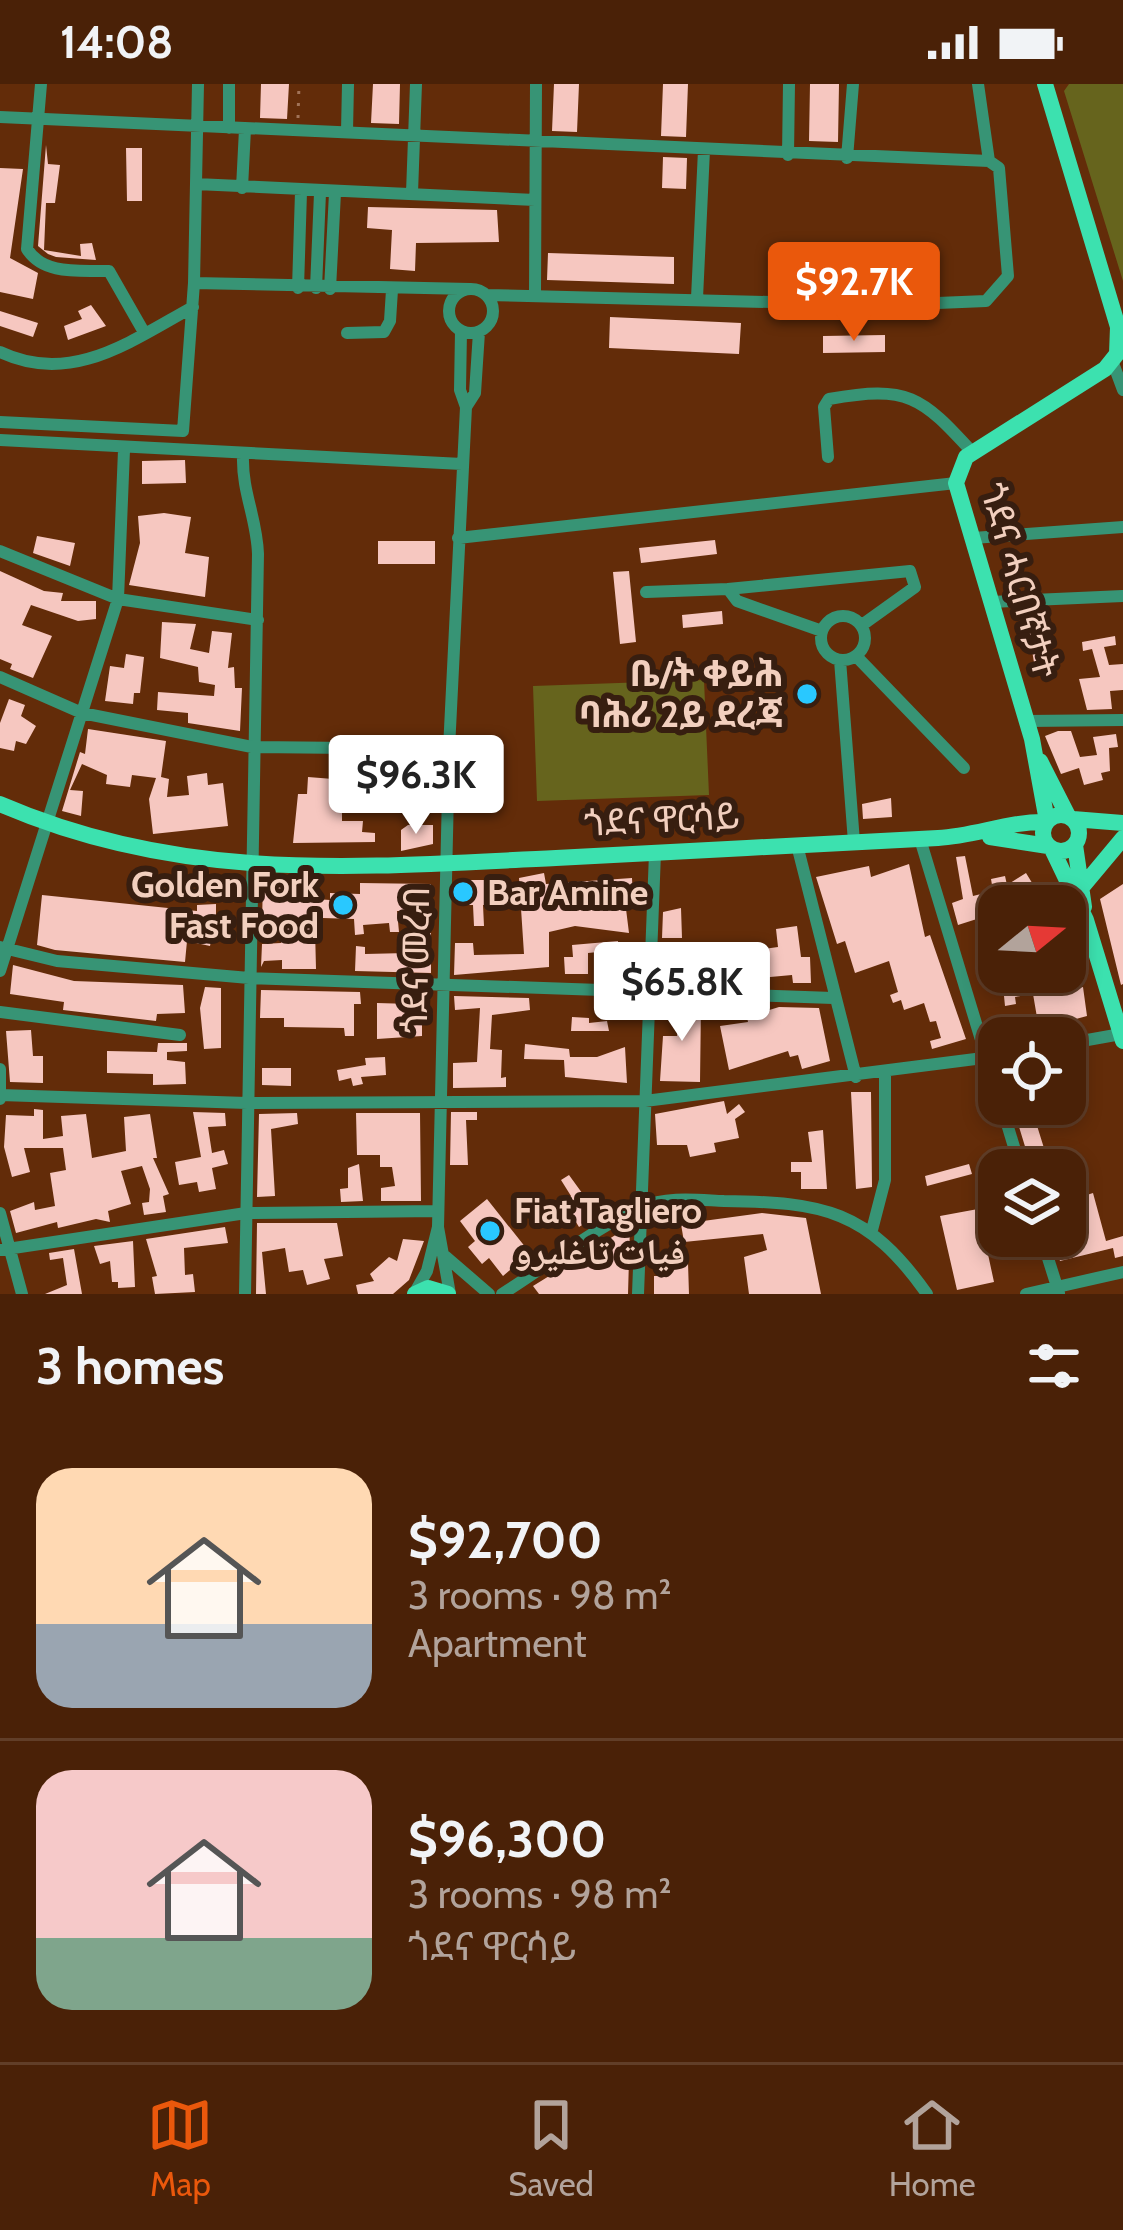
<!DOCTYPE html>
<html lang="en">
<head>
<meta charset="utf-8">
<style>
  :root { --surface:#4a2107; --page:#512911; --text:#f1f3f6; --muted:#b2a39b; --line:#613e28; --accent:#ea580c }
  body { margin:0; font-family:Cabin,"Noto Naskh Arabic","Noto Sans Ethiopic",sans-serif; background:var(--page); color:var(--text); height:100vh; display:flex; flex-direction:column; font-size:45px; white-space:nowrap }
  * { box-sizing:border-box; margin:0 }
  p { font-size:39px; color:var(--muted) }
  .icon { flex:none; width:66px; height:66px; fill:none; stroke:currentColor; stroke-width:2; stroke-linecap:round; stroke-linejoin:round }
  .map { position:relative; height:1210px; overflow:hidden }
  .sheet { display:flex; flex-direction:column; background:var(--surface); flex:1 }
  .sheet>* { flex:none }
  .needle { width:78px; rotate:72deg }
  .controls { position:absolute; left:978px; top:801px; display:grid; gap:24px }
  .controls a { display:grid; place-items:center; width:108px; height:108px; border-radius:24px; background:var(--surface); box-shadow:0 6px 18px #0003,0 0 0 3px var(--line); font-size:60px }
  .price { position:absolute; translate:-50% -102px; padding:0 27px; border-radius:12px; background:#fff; color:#222; font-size:39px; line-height:78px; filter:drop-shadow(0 3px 6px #0008) }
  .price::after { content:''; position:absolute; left:50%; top:72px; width:36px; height:27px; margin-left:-18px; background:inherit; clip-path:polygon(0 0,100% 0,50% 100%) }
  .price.current { background:var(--accent); color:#fff }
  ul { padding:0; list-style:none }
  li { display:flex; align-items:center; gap:36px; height:300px; padding:0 36px }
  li+li { border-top:3px solid var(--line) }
  li span { display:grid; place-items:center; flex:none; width:336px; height:240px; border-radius:36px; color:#555 }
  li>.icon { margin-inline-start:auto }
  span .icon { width:144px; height:144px; fill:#fffc; stroke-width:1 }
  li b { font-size:51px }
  h2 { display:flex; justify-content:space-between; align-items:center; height:144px; padding:0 36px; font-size:51px }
  .status { display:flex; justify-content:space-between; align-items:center; height:84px; padding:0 60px; background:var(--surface); direction:ltr }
  .status svg { height:33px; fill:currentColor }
  .tabs { display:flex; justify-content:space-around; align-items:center; height:168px; border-top:3px solid var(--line); background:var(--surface); font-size:33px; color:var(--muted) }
  .tabs a { display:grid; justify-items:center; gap:6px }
  .tabs .current { color:var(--accent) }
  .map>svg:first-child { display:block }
</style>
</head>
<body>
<div class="status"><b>14:08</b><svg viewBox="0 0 49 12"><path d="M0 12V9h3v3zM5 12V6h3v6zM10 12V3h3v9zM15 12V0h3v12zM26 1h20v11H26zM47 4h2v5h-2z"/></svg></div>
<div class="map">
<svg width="1123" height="1210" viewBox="0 0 1123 1210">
  <rect width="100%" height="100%" fill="#632c09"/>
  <path fill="#66641d" d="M1069,0H1123V197L1064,7Z
    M704,596L709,711L537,717L533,602Z"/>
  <path fill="#f6c7c0" d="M261,0H289L287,35L260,34Z
    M373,0H400L399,40L371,39Z
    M554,0H579L577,48L552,47Z
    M663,0H688L686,53L661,52Z
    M810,0H839L838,58L809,57Z
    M46,61L48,80L60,81L55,119H46L44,166L81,172L80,160L92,159L96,176L56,173L48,170L38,162Z
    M126,64H142V117H127Z
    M663,73L687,74L686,105L662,104Z
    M0,84L23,85L10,174L38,189L33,215L0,208Z
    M368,123L497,126L499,158L416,159L415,187L390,185L392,146L367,144Z
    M548,169L674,173V200L547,196Z
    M91,221L106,242L68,256L64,242L82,235L78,227Z
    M0,227L38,239L33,253L0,242Z
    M610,233L741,239L739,270L609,264Z
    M885,251V268L823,269V252Z
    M185,376L186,399L142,400V377Z
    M164,429L191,433L185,469L209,473L205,513L129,501L140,459L138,432Z
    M37,452L75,459L70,482L33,469Z
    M715,456L717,470L641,479L639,464Z
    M378,457H435V480H378Z
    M0,487L44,507L63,509L61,517H96V535L78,537L31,521L22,541L52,552L33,594L10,585L12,580L0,575Z
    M629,487L636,558L620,560L613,488Z
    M722,527L723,540L683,544L682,531Z
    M162,538L196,540L190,565L209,569L212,547L232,549L228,584L234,583L235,604H242L240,647L188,639V629L157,626L158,608L214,612L215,601L199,598L198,583L160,574Z
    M1039,538L1053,571L1062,570L1055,590L1036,591L1028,541Z
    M1115,552L1116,561L1104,563L1109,581L1123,580V606L1110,607L1112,625L1087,626L1079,595L1100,593L1092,565L1083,567L1082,558Z
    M126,570L144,573L140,609H134L133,620L105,617L110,582L124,584Z
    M9,615L25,621L21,632L36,642L26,660L16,657L14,667L0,664V639Z
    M88,645L166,657L161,693L169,695L167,713L189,711L187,692L207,689L208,701L223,699L228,742L153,750L149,715L156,694L132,691L130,703L106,700L107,691L82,680L70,706L83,707L81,732L62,727L80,668L85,670Z
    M1058,647H1071L1080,673L1097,671L1093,653L1116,650L1118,663L1109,664L1110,687L1101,689L1103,696L1084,701L1079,684L1061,690L1045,652Z
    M308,693L358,697L357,713H342V737H363L362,748L375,749V758L293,759L298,710H307Z
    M891,714L892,733L863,735L862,720Z
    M408,741H433V760L401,767V746Z
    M965,772L973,812L993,807L991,795L1005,792L1007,801L1026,789L1034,802L1026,807L1029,822L991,824L999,857L988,860L980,834L958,841L952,819L963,815L956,773Z
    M909,780L925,853L930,851L966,955L932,965L930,957L941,954L936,937L930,938L924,919L904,926L901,916L893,919L890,911L898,908L889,877L855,889L845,857L837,860L816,793L869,782L871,793Z
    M544,789L546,800L632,794L633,817H625L629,849L575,842L549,848V883L454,891L455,859H473L474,871L524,870L519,794Z
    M263,795L287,801L286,813L330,816V809L360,810V799L431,800V827H397L399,848H390L389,839L363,841L364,850L355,851L354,835L323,834L322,845H315L316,885H282V876L264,877L261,883L262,860L281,859L280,840L262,839Z
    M459,796H497V821H483L484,842H474L473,821H459Z
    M1123,800V900L1121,901L1100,815Z
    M42,811L197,827V821L216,820V833L230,835L229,845L214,843L210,862L187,857L185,878L55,866L37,861Z
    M681,824L682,854H662L663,828Z
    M797,842L801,873H810L811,899H793L792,891L736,896L743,868L778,863L776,845Z
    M407,849H431V889L355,887L356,862L365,863V870L407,869Z
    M618,857L619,877L631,876L630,892H608V867L588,869V890H565L564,873H573L572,861Z
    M13,881L74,897L183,901L185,929L157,930L156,937L63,926L64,918L10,910Z
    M1011,888H1053L1059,909L1083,903L1087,932L1039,945L1033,910L1015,913L1016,920L1005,922L1004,912L1015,910Z
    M205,903L221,904V964L204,965L200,924Z
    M261,906L360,908L361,920H354V952H345L344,944L284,943V934H260Z
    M411,910H422V952L377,955V919L411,920Z
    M454,912L529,914L530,926L492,931L490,965L502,966L501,994L506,993V1003L453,1004V979L477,978L480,924L455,926Z
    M660,919L701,920L700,998L660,997L663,952H677L678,936L659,935Z
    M779,923L819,924L830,977L802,985L798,971L790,973L788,967L729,986L720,942L748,938L747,933Z
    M572,933L589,934V939L607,937L609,947H571Z
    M31,946L33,972H43V999L10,998L6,947Z
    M158,959H187V967L167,968V976L185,978L186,1000L153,1001V990L107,989V967L157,968Z
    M525,960L569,965L570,973H597L625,963L627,999L565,993L564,976L524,975Z
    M385,973L386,991L361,993L363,1000L353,1002L351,994L339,997L337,986L366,981L365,974Z
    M262,984H291V1002L262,1001Z
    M851,1008H871L872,1103L856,1105Z
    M724,1017L727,1030L739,1020L745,1028L735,1035L739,1054L714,1059L716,1068L690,1073L687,1061H657L655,1030Z
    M1012,1020H1043L1046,1029L1034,1032L1048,1077L1031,1082Z
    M34,1025L43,1026V1055L63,1052L61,1032L86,1030L92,1074L126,1067L124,1033L150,1030L157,1074H153L169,1110L163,1112L166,1128L144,1131L142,1119L149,1118L150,1105L142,1082L121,1087L131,1120L108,1127L110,1138L96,1135L58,1144L57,1138L16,1149L10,1127L34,1118L35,1126L55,1122L50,1089L66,1086L63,1064H24L30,1088L12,1093L4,1063L6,1031L34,1032Z
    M193,1028L225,1029L226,1042L208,1043L212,1069L224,1066L228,1080L212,1084L216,1105L199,1108L197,1098L179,1101L175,1078L201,1073Z
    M451,1028H477V1036H466L468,1081H450Z
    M297,1029L298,1040L271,1045L275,1112L257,1113L259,1030Z
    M356,1029H420L421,1117H381V1104L395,1102L392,1083H380V1071H357Z
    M823,1046L827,1105H801V1088H791V1078H812L808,1048Z
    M359,1080L363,1117L341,1118L340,1105L348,1104V1084Z
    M969,1080L972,1090L927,1102L925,1092Z
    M569,1091L598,1131L579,1143L563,1117L571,1112L561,1096Z
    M1093,1109L1106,1157L1123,1152V1172L1115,1174L1113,1164L1060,1177L1052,1152H1065L1069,1132L1065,1118Z
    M487,1115L530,1169L503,1192L489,1174L482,1180L468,1163L475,1157L460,1137Z
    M978,1125L982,1141L999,1136V1158L986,1161L994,1198L957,1206L940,1132Z
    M762,1129L806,1134L821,1210H749L744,1173L767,1166L763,1150L684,1158L681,1140Z
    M257,1139H337L343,1172L324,1175L330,1195L307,1201L303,1186L289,1188L285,1164L262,1168L266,1210H256Z
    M630,1142L628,1210H539L533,1202Z
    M225,1143L228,1159L184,1164L185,1191L193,1190L195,1208L155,1210L152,1193L157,1192L146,1155Z
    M403,1155L424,1157L409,1196L393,1210H358L356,1201L374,1197L370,1190L389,1173L397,1177Z
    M133,1157L135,1203L118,1204V1198H112L110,1177L100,1180L94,1162Z
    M74,1165L82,1210H45L67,1201L63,1174L50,1176L49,1169Z
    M666,1178L688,1179L689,1210H654V1192H665Z"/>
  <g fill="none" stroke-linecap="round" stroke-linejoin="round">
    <path stroke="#a17358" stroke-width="3" stroke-dasharray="3 9" stroke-linecap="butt" d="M298,34L299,0"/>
    <path stroke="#379475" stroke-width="12" d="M41,0L27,165C44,192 81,186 109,187L145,250
      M978,0L989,77
      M0,33L989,77L999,84L1008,192L986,217L889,221L486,211
      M229,44V0
      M347,47L348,0
      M788,71L789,0
      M847,74L853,0
      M196,100L535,116
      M242,104L245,45
      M412,109L416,0
      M194,199L470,205
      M298,204L301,108
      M316,204L320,109
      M449 227a22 22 0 1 1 44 0a22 22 0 1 1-44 0Z
      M330,205L335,109
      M535,209L536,0
      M697,214L704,66
      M347,249L384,248L390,237L392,206
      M0,268C71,302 131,257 193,223
      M1113,279L1123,306
      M466,323L475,309L479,248
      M0,338L183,347L194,199L198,0
      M0,356L462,380
      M243,373C242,408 257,435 258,470L245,1210
      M828,373L824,323L829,315C908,301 921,312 973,369
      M458,454L956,399
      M973,454L1123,443
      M0,467L118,515L258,536
      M646,508L728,505
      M991,518L1123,512
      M821 554a22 22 0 1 1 44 0a22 22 0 1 1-44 0Z
      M822,547L737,517L728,505L910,487L915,503L862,541
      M856,572L964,684
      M840,576L854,758
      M0,593L82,629L252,663L449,665
      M1027,637L1123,636
      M920,755L999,1015
      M797,761L856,993
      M0,863L57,877L249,894L833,914
      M0,887L118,515L124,366
      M0,928L180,951
      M1065,960L1121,950
      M0,985V1015
      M0,1011L247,1019L645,1017L999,972
      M1001,1020L1021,1086
      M0,1129L22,1210
      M438,1143L449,665L466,323L460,306L461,247
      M872,1146L885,1096V989
      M1041,1152L1059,1209
      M0,1166L246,1129L438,1127
      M445,1172L489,1210
      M414,1210L427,1187L438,1143L450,1210
      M502,1210C547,1182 594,1144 642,1123C667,1112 698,1116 724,1117C823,1118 868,1126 927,1210
      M638,1210L655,769
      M1026,1210L1123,1188"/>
    <path stroke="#3ce1af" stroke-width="16" d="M1045,0L1118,243L1117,270L1105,285L966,373L956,399L1032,655L1047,737
      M1040,677L1068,732
      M0,720C185,800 360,783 556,774C683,767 811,761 938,754C975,752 1010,737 1046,738
      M1043 749a18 18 0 1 1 36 0a18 18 0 1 1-36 0Z
      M1073,735L1123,739
      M990,753L1048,762
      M1075,761L1084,823
      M1052,765L1086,836L1123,957
      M1083,802L1123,754
      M415,1210L428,1204L448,1210"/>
  </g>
  <g fill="#29c8ff" stroke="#371e10" stroke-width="4.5">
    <circle cx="807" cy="610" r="12"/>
    <circle cx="463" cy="808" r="12"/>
    <circle cx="343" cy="821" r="12"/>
    <circle cx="490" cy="1147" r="12"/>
  </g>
  <g text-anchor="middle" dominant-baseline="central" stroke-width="12" stroke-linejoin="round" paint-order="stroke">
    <g font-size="36" fill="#f2cfbe" stroke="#371e10">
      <text transform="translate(1020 496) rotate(74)">ጎደና ሓርበኛታት</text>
      <text transform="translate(662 735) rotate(-3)">ጎደና ዋርሳይ</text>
      <text transform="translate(415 876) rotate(-89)">ጎደና መረብ</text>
    </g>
    <g font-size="36" font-weight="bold" fill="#f2cfbe" stroke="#371e10" text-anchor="end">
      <text x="783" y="589">ቤ/ት ቀይሕ<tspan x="783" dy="41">ባሕሪ 2ይ ደረጃ</tspan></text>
      <text x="319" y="800">Golden Fork<tspan x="319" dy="41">Fast Food</tspan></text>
      <text x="487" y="808" text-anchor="start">Bar Amine</text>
      <text x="514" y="1126" text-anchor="start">Fiat Tagliero<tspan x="514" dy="41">فيات تاغليرو</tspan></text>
    </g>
  </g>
</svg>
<div class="controls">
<a><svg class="needle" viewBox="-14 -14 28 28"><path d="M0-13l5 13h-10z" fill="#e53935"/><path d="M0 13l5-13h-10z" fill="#b2a39b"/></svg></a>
<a><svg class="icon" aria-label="locate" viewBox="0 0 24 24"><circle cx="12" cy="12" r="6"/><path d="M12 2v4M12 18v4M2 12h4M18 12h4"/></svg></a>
<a><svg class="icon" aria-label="layers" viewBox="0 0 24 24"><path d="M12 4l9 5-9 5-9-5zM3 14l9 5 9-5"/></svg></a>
</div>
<b class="price current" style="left:854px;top:260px">$92.7K</b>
<b class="price" style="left:416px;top:753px">$96.3K</b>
<b class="price" style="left:682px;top:960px">$65.8K</b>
</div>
<section class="sheet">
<h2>3 homes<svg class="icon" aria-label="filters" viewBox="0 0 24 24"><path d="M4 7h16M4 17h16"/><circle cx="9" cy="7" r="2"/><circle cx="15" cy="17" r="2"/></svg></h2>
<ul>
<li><span style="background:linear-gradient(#ffd9b3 65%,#9aa5b1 0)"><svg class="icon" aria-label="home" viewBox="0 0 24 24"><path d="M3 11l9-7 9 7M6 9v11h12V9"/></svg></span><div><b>$92,700</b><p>3 rooms · 98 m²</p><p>Apartment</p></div></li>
<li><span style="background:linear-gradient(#f6c9c9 70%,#7fa58c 0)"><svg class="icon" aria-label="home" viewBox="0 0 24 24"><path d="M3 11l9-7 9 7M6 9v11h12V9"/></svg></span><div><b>$96,300</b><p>3 rooms · 98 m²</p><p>ጎደና ዋርሳይ</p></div></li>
</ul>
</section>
<nav class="tabs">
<a class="current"><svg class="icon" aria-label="map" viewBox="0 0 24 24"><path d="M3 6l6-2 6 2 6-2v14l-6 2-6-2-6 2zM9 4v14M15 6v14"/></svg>Map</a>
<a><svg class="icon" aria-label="saved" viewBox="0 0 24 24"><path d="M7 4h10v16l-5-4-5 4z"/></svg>Saved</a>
<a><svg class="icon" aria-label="home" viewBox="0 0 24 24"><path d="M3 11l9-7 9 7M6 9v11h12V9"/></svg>Home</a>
</nav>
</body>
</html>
